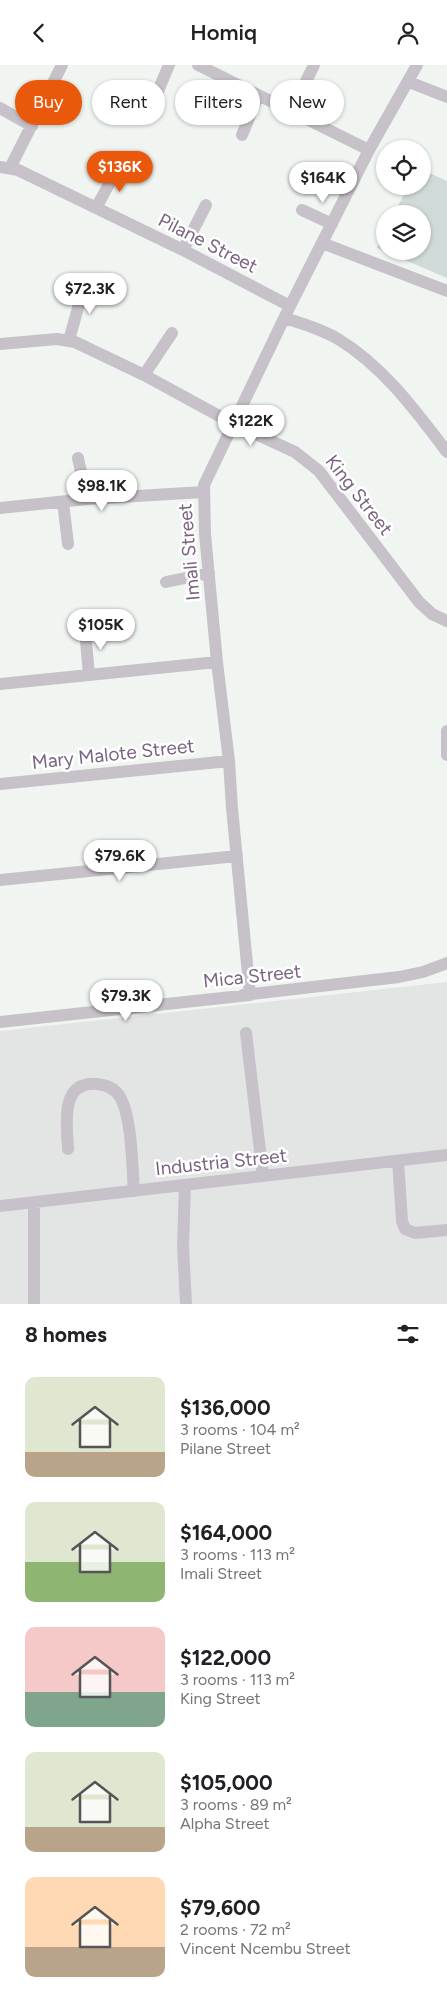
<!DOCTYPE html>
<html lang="en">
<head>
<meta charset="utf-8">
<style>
  :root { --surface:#fff; --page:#f2f2f2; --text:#202124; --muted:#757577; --accent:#ea580c }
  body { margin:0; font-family:Figtree,sans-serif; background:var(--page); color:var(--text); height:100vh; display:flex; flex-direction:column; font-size:19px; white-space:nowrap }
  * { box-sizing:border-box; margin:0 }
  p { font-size:16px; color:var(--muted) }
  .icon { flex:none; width:28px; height:28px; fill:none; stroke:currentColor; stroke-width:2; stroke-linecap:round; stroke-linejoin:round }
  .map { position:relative; height:1239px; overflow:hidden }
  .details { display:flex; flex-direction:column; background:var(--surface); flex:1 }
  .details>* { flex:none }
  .guide { position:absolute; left:15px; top:15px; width:418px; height:45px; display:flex; gap:10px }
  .buttons { position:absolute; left:376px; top:75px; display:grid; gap:10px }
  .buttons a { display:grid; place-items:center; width:55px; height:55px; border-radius:50%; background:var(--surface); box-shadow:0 1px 4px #0004; font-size:25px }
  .price { position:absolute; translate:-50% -42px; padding:0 11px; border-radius:18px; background:#fff; color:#222; font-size:16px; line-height:32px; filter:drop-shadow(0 1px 2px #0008) }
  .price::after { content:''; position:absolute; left:50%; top:30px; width:15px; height:11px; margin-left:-8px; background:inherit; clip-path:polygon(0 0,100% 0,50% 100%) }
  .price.current { background:var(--accent); color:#fff }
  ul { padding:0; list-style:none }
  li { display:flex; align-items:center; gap:15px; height:125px; padding:0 25px }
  li span { display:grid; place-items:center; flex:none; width:140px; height:100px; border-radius:10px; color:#555 }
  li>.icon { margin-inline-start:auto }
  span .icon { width:60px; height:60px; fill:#fffc; stroke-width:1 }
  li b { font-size:21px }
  h2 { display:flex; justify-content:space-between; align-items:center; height:60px; padding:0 25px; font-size:21px }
  .pill { padding:0 18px; border-radius:22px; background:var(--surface); box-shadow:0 1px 4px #0004; font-size:18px; line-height:45px }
  .pill.current { background:var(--accent); color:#fff }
  header { display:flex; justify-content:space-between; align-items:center; height:65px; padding:0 25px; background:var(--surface); font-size:22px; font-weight:600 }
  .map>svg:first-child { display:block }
</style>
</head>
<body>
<header><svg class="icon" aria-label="back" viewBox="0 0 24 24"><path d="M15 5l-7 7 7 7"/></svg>Homiq<svg class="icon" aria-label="person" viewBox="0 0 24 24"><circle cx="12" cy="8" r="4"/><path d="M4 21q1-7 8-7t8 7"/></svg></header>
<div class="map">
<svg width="447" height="1239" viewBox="0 0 447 1239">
  <rect width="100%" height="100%" fill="#f1f5f2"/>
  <path fill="#e3e5e5" d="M447,917V1239H0V966Z"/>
  <path fill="#d0dad9" d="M423,105L447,116V213L377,183L385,167V186H422V149H394L408,121H422Z"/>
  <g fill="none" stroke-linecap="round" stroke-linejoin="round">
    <path stroke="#c7c2c9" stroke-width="12" d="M198,0L369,85
      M409,17L447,32
      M158,26L169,0
      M0,43L32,61
      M291,47L314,0
      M242,70L258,31
      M0,102L18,105L183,185L290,241
      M10,103L62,0
      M96,143L120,99
      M302,145L332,159
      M322,178L447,226
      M183,185L206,140
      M285,253C303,259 322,264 338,274C383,301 416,346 447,387
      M69,275L85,218
      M0,279L57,274L75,277L144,310L234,359L295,387L319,406L419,537L432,549L447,556
      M144,310L172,268
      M78,393L87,434
      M63,437L68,479
      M0,443L87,434L203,427
      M166,517L209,508
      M85,565L89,610
      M0,619L217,597
      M447,666V690
      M0,719L229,696
      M0,815L237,791
      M243,930L399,912L423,907L447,898
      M0,957L250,930L232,743L229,696L217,597L205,469L204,420L290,241L369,85L417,0
      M246,968L263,1111
      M68,1084C67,1060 59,1016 97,1019C107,1020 115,1023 120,1032C132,1052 132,1101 134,1126
      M398,1096L402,1156L405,1164L415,1168L447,1165
      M185,1120L183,1181L186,1239
      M0,1141L447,1090
      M34,1239V1137"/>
  </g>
  <g text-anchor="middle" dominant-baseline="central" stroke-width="5" stroke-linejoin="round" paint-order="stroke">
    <g font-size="19" fill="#7a6482" stroke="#fff">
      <text transform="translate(208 178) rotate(27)">Pilane Street</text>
      <text transform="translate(359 430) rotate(52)">King Street</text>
      <text transform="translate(189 487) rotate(-95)">Imali Street</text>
      <text transform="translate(113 689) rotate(-6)">Mary Malote Street</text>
      <text transform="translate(252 911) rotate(-6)">Mica Street</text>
      <text transform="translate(221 1097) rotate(-6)">Industria Street</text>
    </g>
  </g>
</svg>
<div class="buttons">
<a><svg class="icon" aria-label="locate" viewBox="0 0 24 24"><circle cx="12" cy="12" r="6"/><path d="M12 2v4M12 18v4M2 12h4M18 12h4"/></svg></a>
<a><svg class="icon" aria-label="layers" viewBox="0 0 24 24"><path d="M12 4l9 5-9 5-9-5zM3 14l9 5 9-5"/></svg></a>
</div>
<b class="price current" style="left:120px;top:128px">$136K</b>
<b class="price" style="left:323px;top:139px">$164K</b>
<b class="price" style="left:90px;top:250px">$72.3K</b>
<b class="price" style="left:251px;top:382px">$122K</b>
<b class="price" style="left:102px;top:447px">$98.1K</b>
<b class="price" style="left:101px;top:586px">$105K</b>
<b class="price" style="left:120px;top:817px">$79.6K</b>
<b class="price" style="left:126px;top:957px">$79.3K</b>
<div class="guide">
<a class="pill current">Buy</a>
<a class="pill">Rent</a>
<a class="pill">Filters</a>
<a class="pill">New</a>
</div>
</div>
<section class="details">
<h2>8 homes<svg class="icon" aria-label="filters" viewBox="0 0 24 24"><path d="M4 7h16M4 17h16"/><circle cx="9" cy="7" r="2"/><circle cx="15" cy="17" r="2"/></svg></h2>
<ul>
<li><span style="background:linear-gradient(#dfe7d0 75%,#b9a48a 0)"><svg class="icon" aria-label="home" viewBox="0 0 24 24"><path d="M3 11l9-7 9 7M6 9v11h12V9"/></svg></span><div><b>$136,000</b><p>3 rooms · 104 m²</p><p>Pilane Street</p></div></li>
<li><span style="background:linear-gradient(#dfe7d0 60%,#8fb573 0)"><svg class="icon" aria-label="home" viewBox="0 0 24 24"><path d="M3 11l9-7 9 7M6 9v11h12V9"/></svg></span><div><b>$164,000</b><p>3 rooms · 113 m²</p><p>Imali Street</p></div></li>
<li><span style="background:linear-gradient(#f6c9c9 65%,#7fa58c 0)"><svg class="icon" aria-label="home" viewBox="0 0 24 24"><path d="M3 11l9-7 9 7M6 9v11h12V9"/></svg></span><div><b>$122,000</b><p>3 rooms · 113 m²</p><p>King Street</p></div></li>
<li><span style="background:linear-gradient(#dfe7d0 75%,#b9a48a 0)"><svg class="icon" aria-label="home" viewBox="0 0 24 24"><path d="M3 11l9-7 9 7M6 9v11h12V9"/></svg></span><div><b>$105,000</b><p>3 rooms · 89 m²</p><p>Alpha Street</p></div></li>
<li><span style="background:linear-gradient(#ffd9b3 70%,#b9a48a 0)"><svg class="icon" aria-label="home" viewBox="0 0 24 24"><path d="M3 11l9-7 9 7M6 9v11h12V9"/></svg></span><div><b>$79,600</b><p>2 rooms · 72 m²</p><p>Vincent Ncembu Street</p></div></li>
</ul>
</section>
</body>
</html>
